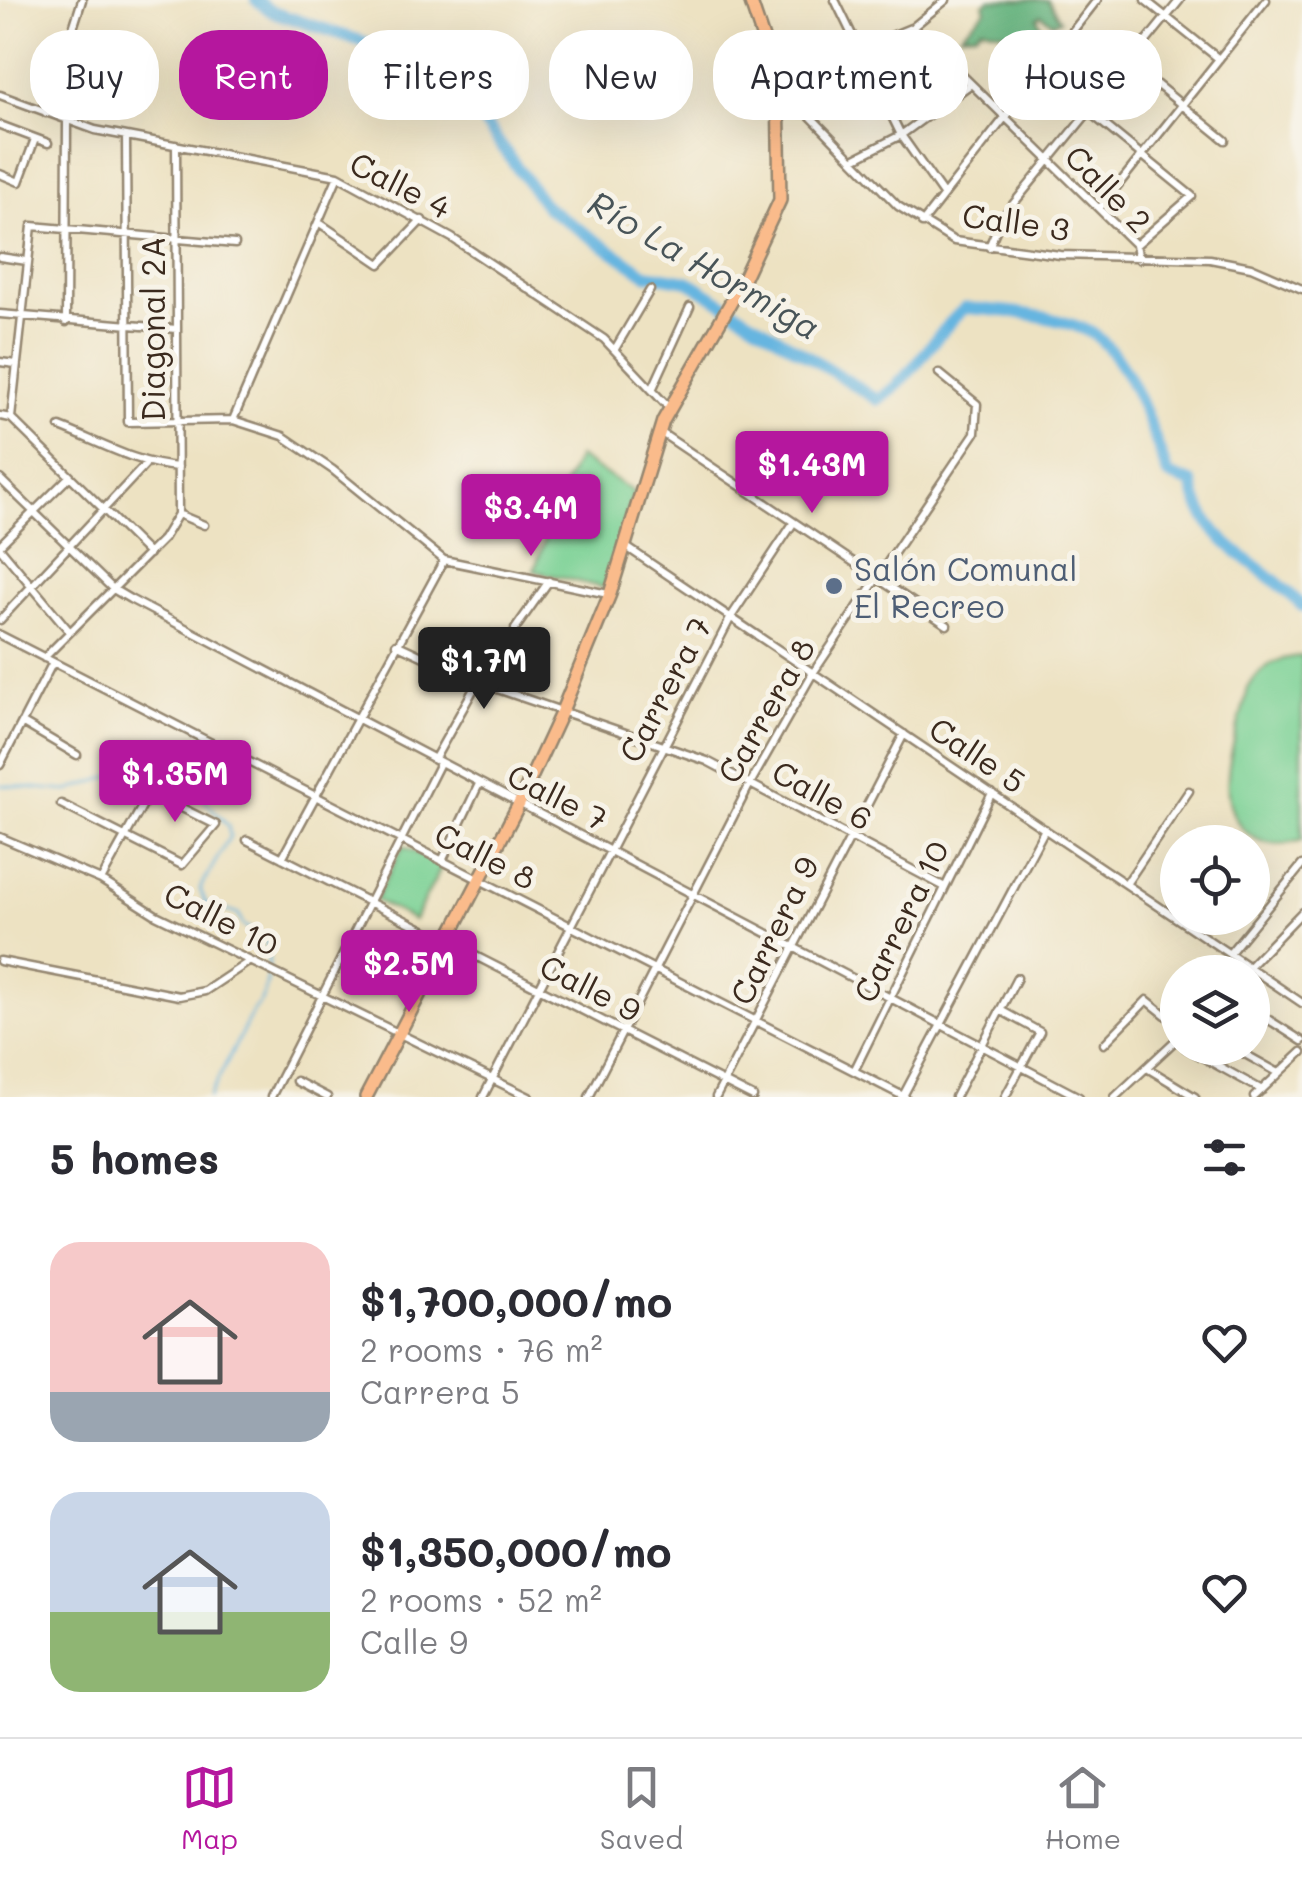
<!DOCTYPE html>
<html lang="en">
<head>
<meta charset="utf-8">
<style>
  :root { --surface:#fff; --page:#f2f2f3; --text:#2b2b33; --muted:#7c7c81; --line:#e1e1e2; --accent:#b5179e }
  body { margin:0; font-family:Mali,sans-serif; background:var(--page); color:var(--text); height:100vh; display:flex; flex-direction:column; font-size:38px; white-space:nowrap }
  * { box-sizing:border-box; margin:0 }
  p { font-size:32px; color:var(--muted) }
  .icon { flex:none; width:55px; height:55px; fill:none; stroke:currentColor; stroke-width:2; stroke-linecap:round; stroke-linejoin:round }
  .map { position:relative; height:1097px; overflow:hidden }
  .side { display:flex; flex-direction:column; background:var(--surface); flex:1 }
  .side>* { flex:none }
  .top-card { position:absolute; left:30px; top:30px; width:1242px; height:90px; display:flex; gap:20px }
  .fabs { position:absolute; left:1160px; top:825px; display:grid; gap:20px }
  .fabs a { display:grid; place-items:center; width:110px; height:110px; border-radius:50%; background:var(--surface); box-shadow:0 10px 40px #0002; font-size:50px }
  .price { position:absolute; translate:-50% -85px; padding:0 22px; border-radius:10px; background:var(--accent); color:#fff; font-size:32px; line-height:65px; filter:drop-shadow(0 2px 5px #0008) }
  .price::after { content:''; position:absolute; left:50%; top:60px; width:30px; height:22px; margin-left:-15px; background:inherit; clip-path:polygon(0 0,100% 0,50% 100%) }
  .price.active { background:#222; color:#fff }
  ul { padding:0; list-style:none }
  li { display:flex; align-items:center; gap:30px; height:250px; padding:0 50px }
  li span { display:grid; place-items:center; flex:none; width:280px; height:200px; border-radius:30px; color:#555 }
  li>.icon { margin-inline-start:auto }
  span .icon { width:120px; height:120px; fill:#fffc; stroke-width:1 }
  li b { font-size:42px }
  h2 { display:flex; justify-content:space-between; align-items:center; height:120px; padding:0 50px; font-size:42px }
  .tag { padding:0 35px; border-radius:40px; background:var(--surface); box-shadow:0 10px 40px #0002; font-size:35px; line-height:90px }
  .tag.active { background:var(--accent); color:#fff }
  .menu { display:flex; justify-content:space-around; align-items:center; height:140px; border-top:2px solid var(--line); background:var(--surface); font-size:28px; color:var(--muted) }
  .menu a { display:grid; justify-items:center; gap:5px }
  .menu .active { color:var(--accent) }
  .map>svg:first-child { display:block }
</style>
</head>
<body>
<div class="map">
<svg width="1302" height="1097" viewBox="0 0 1302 1097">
  <rect width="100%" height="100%" fill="#f7f3e8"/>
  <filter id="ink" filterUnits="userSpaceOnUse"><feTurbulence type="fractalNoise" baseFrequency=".01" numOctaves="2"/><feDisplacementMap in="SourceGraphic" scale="20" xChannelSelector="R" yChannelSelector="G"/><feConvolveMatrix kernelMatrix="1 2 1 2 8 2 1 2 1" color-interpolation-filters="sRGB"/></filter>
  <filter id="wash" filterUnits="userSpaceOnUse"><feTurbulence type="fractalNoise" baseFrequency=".0048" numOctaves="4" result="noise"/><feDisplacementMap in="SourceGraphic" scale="40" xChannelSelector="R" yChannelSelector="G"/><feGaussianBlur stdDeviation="2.25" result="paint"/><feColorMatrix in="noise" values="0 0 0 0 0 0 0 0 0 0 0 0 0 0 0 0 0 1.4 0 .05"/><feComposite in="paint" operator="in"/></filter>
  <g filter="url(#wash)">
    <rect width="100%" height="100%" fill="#ede2c2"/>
    <path fill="#7dd296" stroke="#5c7e5a" stroke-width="2.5" d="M578,457L634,492L604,588L534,571L562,489Z
      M1302,656V840C1284,846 1266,847 1250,835C1206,802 1239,732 1248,688C1262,665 1276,658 1302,656Z
      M403,846L442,866L414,920L375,900Z"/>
    <path fill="#66b47f" stroke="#506f4e" stroke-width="2.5" d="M989,0H1048L1060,20L1053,23L1041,15L1037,18L1042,28C1020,33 1004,35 982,27L976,33L961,34L986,10L984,4Z"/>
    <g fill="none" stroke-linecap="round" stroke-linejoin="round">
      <path stroke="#66b5e0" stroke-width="2.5" d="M0,785L68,791L146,764H172L228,826L230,836L200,889L206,904L238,914L243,925L265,938C271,957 270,996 254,1009L209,1097"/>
      <path stroke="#66b5e0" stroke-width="12" d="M256,0L272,12L367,43L420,66L475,110L546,207L646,274L688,281L878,400C914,377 932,336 965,308C1004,311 1049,314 1086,330C1127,348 1154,435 1168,475L1192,483C1206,549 1260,559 1302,606"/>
    </g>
  </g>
  <g filter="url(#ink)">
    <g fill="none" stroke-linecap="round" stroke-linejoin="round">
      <g stroke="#948670" stroke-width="11">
        <path id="street" d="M835,0L901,135L942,193
          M946,0L913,27L778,83L898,206L954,241L1060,255L1210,259L1251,267L1302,289
          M1145,0L1219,59
          M913,27L1136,245L1139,259
          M1129,62L1225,140
          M1040,72L1192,196L1136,245
          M0,95L95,130L338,176L452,238L604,339L669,408
          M46,113L82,0
          M0,125L48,143
          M126,136L128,422L233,420L283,436L333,470L444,560L608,594
          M854,159L901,135L971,84
          M0,174L19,182L35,139
          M1099,209L1266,0
          M922,223L1097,0
          M321,224L380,264L422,220
          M989,247L1001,219L1180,0
          M0,257L27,261
          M0,314L177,329
          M66,322L67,121
          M615,349L650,290
          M0,362L16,364
          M652,390L690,307
          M0,416L11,418L149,554
          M11,418L32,226L235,244
          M233,420L338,176
          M60,427C99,442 136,464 178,467
          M660,432L947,625
          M0,479L113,589L130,599L1079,1097
          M178,514L204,525
          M0,545L70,476
          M625,546L1302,1003
          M0,548L70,632
          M0,620L145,465
          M515,629L549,581
          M0,635L905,1097
          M396,644L480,683L707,761L943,886
          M44,658L163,539L178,514L176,145
          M23,723L77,755
          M434,760L499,644
          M0,765L53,662
          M61,804L182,865L216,825L150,792L101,880
          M0,837L101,880L156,915L529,1097
          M247,840L753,1097
          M282,858L444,560
          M442,861L479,784
          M1126,884L1189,791
          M1229,954L1302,865
          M0,961L179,996L205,991L250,961
          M1244,972L1302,912
          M1252,1009L1302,1041
          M1000,1010L1040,1032L1005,1097
          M1104,1044L1147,1000L1178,1025
          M1186,1048L1262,1090
          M1234,1048L1279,1073
          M1147,1068L1195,1097
          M854,1071L992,793
          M296,1081L327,1097
          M903,1096L1045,829
          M271,1097L440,763
          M483,1097L731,617L792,525
          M589,1097L751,782L813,673L975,433L977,404L939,373
          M716,1097L904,734
          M955,1097L1017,978
          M1115,1097L1178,1038
          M1254,1097L1302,1052"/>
      </g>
      <g stroke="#948670" stroke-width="16">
        <path id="primary" d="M366,1097L519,804L562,711L610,594L663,421L738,290L780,200L778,83L750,0"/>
      </g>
      <use href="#street" stroke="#fff" stroke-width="6"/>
      <use href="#primary" stroke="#fabb8b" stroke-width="11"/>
    </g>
  </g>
  <circle fill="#5c6f8a" stroke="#f7f3e8" stroke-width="4" cx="834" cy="586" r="10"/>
  <g text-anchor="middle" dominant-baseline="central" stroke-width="10" stroke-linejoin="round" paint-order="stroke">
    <g font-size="32" fill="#3b2a1e" stroke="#f7f3e8">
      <text transform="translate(401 184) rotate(27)">Calle 4</text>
      <text transform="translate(1109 188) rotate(46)">Calle 2</text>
      <text transform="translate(1016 221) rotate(8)">Calle 3</text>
      <text transform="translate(152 329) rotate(-90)">Diagonal 2A</text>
      <text transform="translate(664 689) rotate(-62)">Carrera 7</text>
      <text transform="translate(765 710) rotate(-60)">Carrera 8</text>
      <text transform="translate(978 754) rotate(34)">Calle 5</text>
      <text transform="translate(823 794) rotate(29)">Calle 6</text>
      <text transform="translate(558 796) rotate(27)">Calle 7</text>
      <text transform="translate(486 855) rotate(27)">Calle 8</text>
      <text transform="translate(222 918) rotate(27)">Calle 10</text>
      <text transform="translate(900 921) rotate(-64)">Carrera 10</text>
      <text transform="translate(773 930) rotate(-64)">Carrera 9</text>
      <text transform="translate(591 987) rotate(27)">Calle 9</text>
    </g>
    <g font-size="32" fill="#4e5e75" stroke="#f7f3e8" text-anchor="start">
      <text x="854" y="568">Salón Comunal<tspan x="854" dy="37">El Recreo</tspan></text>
    </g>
    <g font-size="35" font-style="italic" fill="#485458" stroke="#f7f3e8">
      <text transform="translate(705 264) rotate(30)">Río La Hormiga</text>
    </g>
  </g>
</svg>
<div class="fabs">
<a><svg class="icon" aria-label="locate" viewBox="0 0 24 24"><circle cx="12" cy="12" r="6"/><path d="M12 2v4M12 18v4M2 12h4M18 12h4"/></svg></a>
<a><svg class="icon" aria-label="layers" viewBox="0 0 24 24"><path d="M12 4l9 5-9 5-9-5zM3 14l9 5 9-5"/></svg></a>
</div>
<b class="price" style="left:812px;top:516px">$1.43M</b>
<b class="price" style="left:531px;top:559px">$3.4M</b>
<b class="price active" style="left:484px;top:712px">$1.7M</b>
<b class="price" style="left:175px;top:825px">$1.35M</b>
<b class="price" style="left:409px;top:1015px">$2.5M</b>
<div class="top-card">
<a class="tag">Buy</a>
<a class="tag active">Rent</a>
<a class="tag">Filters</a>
<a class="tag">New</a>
<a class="tag">Apartment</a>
<a class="tag">House</a>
</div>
</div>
<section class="side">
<h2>5 homes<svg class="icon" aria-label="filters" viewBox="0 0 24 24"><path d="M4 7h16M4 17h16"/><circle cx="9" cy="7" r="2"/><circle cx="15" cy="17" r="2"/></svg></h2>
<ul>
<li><span style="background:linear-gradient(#f6c9c9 75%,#9aa5b1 0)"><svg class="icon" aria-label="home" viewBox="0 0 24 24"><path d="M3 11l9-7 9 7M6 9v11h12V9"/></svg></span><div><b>$1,700,000/mo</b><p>2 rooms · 76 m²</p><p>Carrera 5</p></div><svg class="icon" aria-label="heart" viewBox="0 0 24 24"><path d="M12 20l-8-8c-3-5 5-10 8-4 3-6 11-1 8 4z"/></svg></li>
<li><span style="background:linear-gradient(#c9d6e8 60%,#8fb573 0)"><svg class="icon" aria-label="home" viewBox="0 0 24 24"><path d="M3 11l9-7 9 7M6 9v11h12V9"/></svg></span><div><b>$1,350,000/mo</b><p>2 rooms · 52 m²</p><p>Calle 9</p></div><svg class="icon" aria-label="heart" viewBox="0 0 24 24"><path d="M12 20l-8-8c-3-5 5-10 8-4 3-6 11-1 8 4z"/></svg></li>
</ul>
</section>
<nav class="menu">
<a class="active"><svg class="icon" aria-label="map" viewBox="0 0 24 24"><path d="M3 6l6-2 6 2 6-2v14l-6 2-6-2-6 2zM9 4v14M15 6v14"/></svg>Map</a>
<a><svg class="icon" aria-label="saved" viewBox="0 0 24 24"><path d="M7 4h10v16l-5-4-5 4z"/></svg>Saved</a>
<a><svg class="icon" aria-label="home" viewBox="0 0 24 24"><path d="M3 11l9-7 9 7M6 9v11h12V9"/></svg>Home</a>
</nav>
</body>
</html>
